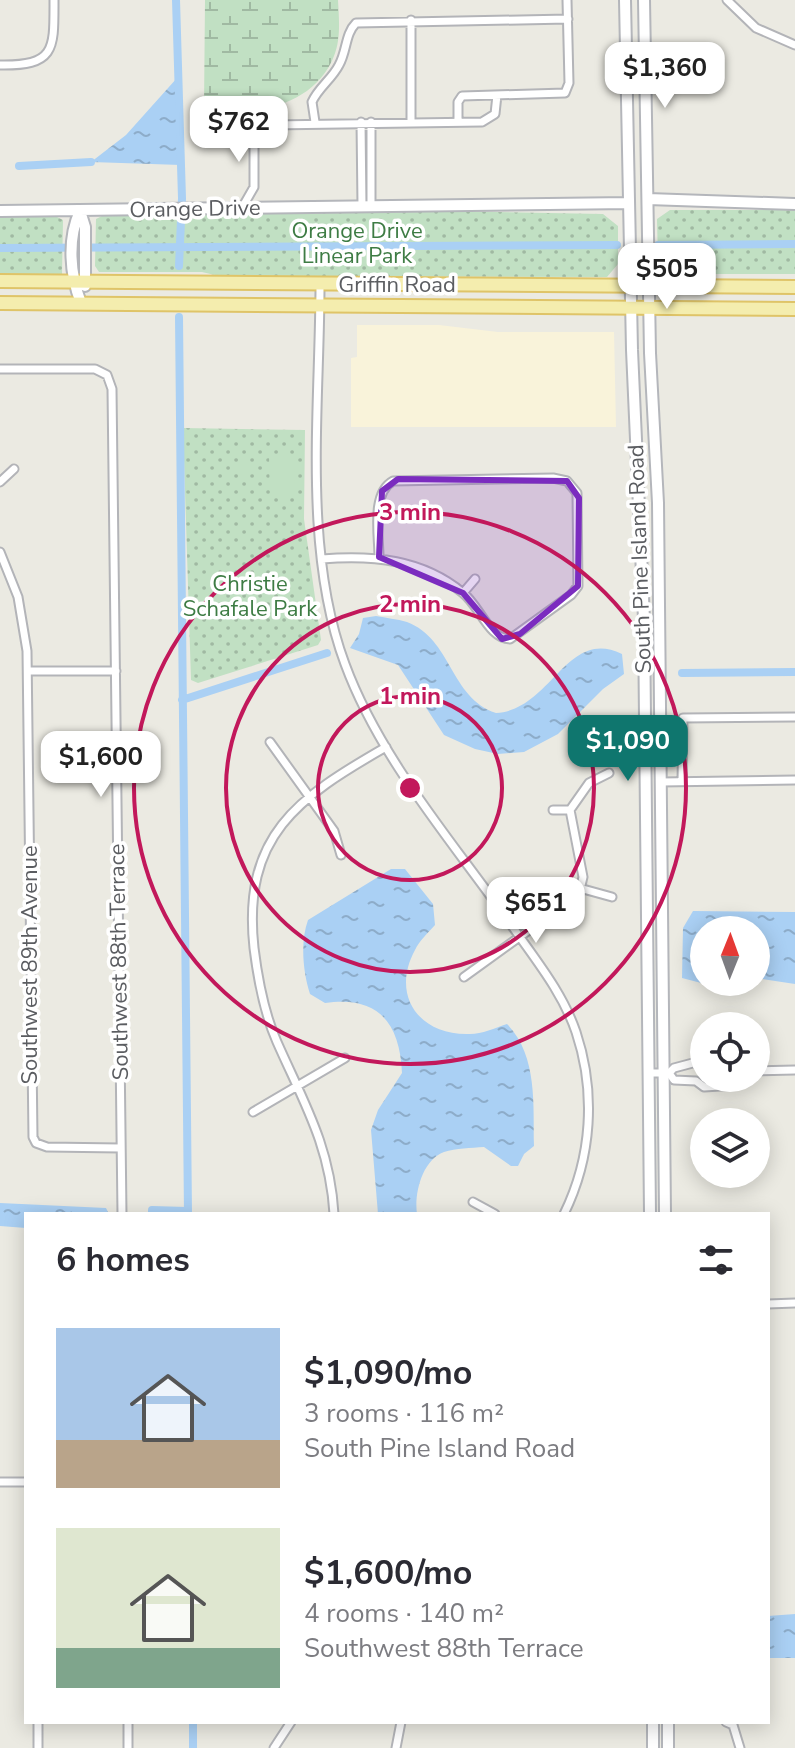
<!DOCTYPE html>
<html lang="en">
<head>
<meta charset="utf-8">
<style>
  :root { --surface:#fff; --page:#f2f2f3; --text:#2b2b33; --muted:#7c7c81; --accent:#0f766e }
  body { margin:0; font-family:"Nunito Sans",sans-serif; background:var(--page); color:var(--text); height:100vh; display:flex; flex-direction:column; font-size:30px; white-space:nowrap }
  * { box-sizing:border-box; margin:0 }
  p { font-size:26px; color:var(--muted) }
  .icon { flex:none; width:44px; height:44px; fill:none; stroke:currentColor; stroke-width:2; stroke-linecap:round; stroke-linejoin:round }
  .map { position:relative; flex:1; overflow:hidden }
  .sheet { position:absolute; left:24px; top:1212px; width:746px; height:512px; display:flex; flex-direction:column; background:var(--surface); border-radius:0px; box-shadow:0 4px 20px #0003 }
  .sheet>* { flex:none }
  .needle { width:52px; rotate:1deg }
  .controls { position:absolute; left:690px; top:916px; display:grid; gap:16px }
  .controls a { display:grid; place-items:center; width:80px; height:80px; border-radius:50%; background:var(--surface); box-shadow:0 4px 20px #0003; font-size:40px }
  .price { position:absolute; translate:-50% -68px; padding:0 18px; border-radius:16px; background:#fff; color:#222; font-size:26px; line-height:52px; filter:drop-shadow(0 2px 4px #0008) }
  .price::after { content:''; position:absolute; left:50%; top:48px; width:24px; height:18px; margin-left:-12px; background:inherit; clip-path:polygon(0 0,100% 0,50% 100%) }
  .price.current { background:var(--accent); color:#fff }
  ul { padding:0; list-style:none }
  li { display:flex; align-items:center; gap:24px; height:200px; padding:0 32px }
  li span { display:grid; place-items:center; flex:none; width:224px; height:160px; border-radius:0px; color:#555 }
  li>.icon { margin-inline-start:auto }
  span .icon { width:96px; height:96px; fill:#fffc; stroke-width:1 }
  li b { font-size:34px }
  h2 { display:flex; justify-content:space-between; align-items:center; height:96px; padding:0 32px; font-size:34px }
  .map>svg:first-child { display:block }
</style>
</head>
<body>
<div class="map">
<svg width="795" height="1748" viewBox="0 0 795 1748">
  <defs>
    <pattern id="grass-dots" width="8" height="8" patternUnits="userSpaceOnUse" patternTransform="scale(2)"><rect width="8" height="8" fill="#c1e0c3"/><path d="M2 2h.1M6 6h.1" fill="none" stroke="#a0b9a2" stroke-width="1.8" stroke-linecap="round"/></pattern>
    <pattern id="wetland-marsh" width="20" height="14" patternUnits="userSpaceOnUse" patternTransform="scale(2)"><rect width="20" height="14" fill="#c1e0c3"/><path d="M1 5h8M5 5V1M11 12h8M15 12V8" fill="none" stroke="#a0b9a2"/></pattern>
    <pattern id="water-ripples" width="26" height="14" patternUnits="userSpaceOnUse" patternTransform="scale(2)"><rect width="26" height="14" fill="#aad0f4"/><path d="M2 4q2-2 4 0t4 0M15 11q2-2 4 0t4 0" fill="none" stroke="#8dacc9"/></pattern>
  </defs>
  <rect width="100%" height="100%" fill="#ebeae2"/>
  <path fill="#f9f3da" d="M357,325H439L498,332H614L616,427H351V358L357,357Z"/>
  <path fill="url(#grass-dots)" d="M670,210H795V274H671L658,262L657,219Z
    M433,211L603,214L618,226V264L607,277L219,276L202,272H99L95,266L96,219L106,214Z
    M0,214H51L63,220L62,274L0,275Z
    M183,428L305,430L304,519L321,640L318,645L198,683L191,680Z"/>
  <path fill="url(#wetland-marsh)" d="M205,0H338C339,19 341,39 334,56C314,107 251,118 204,107Z"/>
  <path fill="#c1e0c3" d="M269,455H294L295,497H270Z
    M238,457H250V479H238Z"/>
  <path fill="url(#water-ripples)" d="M177,78L181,165L91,162L126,135Z
    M376,616C386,618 397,619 407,622C452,639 450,698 496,713C552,710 566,627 622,654L624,674L603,689L558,734L524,752L498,754L475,749L444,735L398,665L350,648L359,634L363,618Z
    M391,869H405L433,904L435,925C428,933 419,941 415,950C390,996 420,1036 470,1034C482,1034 495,1028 507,1024C538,1056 533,1105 534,1146L524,1154L518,1166H511L484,1147C471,1148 456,1148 444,1152C422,1160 414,1194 417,1214H378L371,1130L378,1110L402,1073C400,1023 378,995 325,1003L310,994C303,972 300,942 308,920Z
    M693,911L795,912V984L756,978V930H704V982H730L705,984L682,978L683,928Z
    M0,1203L106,1208L109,1214H26V1228L0,1226Z
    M795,1614V1658H768V1616Z"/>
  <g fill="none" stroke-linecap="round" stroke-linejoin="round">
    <path stroke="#aad0f4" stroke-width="8" d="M176,0L182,198L179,266
      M19,166L91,162
      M658,245L795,244
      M0,248L617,245
      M179,317L188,1214
      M682,673L795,672
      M182,700L327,653
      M152,1214V1210L187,1211
      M193,1722V1748"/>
    <g stroke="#b3b4b8" stroke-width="11">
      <path id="street" d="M727,0L756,28L795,45
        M411,20V122
        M0,65C56,66 54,49 54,0
        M315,122L312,102C318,88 332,79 339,65C347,51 345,34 356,23L568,19
        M361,122L362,206
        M371,122V206
        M458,122V102L462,96L565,93L569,83L567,0
        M203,126L482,122L495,114L497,95
        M242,208L254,187V126
        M320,285C320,406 302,549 345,664C380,759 452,841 510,923C534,958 562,991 576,1032C596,1092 592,1157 564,1214
        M0,369H95L107,375L112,389L122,1214
        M0,482L14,469
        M0,552L18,597L27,651L33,1137L36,1143L47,1147L120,1148
        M322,559C373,555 422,559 463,593C479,605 489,639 510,639L571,595L578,586L577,493L567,481L553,478L393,481C371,493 379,535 379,557
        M463,593L475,579
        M28,671H116
        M270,742L334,831L341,855
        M682,781L683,718L795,717
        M661,782L795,780
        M553,810H570
        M583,889L612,897
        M464,977L579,894L583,877L570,810L589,783L609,773
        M756,1071L795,1070
        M649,1073H669L674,1068L704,1060
        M669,1073L674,1080L696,1081L704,1087L736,1085L745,1078
        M253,1112L345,1058
        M473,1202L495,1214
        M334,1214C330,1146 304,1103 277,1042C264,1013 258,980 254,948C242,836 297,798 386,747
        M768,1304L795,1303
        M0,1482H26
        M38,1722V1748
        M128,1722V1748
        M726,1722L733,1725L740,1748
        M274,1748L291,1722
        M396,1748L401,1722"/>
    </g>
    <g stroke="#b4b6bb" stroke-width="14">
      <path id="secondary" d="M625,0L632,350L644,619L650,1214
        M644,0L650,353L658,503L665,1214
        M648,199L795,204
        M0,211L629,203
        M80,211C67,239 70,275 81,303
        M80,211L85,227V286
        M653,1722V1748
        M668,1748V1722"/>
    </g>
    <g stroke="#dfc468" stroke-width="16">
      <path id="primary" d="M0,281L795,287
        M0,303L795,309"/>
    </g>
    <use href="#street" stroke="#fff" stroke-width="7"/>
    <use href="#secondary" stroke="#fff" stroke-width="10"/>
    <use href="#primary" stroke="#f4edae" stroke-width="12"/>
  </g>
  <path fill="#7b2cbf" fill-opacity="0.2" stroke="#7b2cbf" stroke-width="6" stroke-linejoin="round" d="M398,479L567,481L579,498L578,586L520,634L502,639L463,593L379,557L382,491Z"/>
  <g fill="none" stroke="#c2185b" stroke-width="4">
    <circle cx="410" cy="788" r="92"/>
    <circle cx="410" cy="788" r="184"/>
    <circle cx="410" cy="788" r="276"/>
  </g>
  <g text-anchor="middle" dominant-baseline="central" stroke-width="7" stroke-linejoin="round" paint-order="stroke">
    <g font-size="22" fill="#5b5d61" stroke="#fff">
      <text transform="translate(195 209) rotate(-1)">Orange Drive</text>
      <text x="397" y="285">Griffin Road</text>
      <text transform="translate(640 559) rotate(-92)">South Pine Island Road</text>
      <text transform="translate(119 962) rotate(-91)">Southwest 88th Terrace</text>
      <text transform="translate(30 965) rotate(-90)">Southwest 89th Avenue</text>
    </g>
    <g font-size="22" fill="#3e7c44" stroke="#fff">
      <text x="357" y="231">Orange Drive<tspan x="357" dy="25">Linear Park</tspan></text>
      <text x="250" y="584">Christie<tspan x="250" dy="25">Schafale Park</tspan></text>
    </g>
  </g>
  <circle cx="410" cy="788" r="12" fill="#c2185b" stroke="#fff" stroke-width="4"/>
  <g font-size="24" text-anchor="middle" font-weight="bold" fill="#c2185b" stroke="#fff" stroke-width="7" stroke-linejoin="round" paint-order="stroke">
    <text x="410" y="520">3 min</text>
    <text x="410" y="612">2 min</text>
    <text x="410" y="704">1 min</text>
  </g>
</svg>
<div class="controls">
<a><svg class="needle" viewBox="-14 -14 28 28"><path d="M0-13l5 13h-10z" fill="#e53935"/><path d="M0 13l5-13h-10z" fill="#7c7c81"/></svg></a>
<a><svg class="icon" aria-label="locate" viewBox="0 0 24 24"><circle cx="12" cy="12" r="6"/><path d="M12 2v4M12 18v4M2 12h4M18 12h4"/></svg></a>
<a><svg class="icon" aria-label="layers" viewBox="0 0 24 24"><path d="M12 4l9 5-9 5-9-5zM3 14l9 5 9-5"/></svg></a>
</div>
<b class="price" style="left:665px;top:110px">$1,360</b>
<b class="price" style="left:239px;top:164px">$762</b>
<b class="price" style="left:667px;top:311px">$505</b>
<b class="price current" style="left:628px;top:783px">$1,090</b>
<b class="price" style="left:101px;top:799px">$1,600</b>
<b class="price" style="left:536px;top:945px">$651</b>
<section class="sheet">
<h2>6 homes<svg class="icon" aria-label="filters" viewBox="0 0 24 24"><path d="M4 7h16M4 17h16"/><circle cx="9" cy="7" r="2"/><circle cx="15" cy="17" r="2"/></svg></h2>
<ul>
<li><span style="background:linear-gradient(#a9c7e8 70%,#b9a48a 0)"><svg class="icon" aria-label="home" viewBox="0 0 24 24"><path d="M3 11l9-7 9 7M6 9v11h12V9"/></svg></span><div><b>$1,090/mo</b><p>3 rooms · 116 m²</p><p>South Pine Island Road</p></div></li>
<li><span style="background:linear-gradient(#dfe7d0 75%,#7fa58c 0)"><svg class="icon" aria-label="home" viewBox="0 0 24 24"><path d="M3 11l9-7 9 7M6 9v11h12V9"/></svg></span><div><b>$1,600/mo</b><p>4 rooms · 140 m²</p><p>Southwest 88th Terrace</p></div></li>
</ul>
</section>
</div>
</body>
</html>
